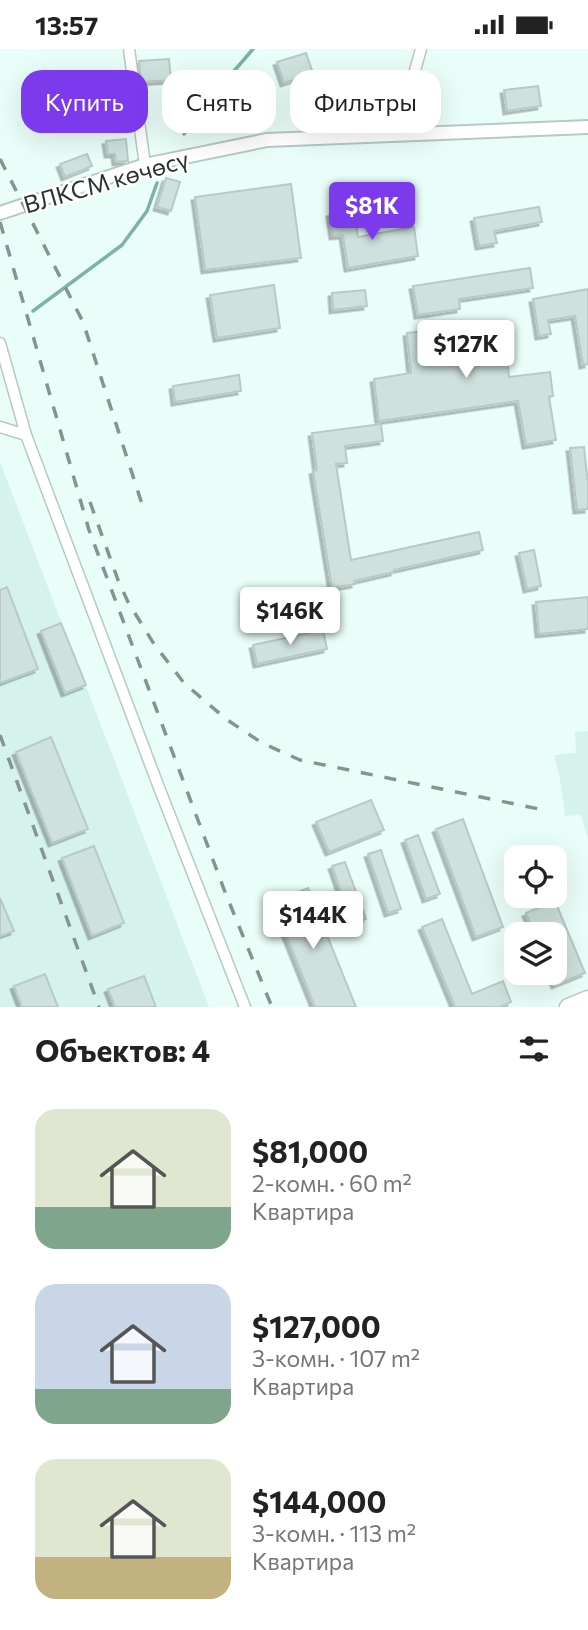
<!DOCTYPE html>
<html lang="ru">
<head>
<meta charset="utf-8">
<style>
  :root { --surface:#fff; --page:#f2f2f2; --text:#222; --muted:#767676; --accent:#7c3aed }
  body { margin:0; font-family:Commissioner,sans-serif; background:var(--page); color:var(--text); height:100vh; display:flex; flex-direction:column; font-size:26px; white-space:nowrap }
  * { box-sizing:border-box; margin:0 }
  p { font-size:23px; color:var(--muted) }
  .icon { flex:none; width:38px; height:38px; fill:none; stroke:currentColor; stroke-width:2; stroke-linecap:round; stroke-linejoin:round }
  .map { position:relative; height:958px; overflow:hidden }
  .sheet { display:flex; flex-direction:column; background:var(--surface); flex:1 }
  .sheet>* { flex:none }
  .guide { position:absolute; left:21px; top:21px; width:546px; height:63px; display:flex; gap:14px }
  .fabs { position:absolute; left:504px; top:796px; display:grid; gap:14px }
  .fabs a { display:grid; place-items:center; width:63px; height:63px; border-radius:14px; background:var(--surface); box-shadow:0 7px 28px #0002; font-size:35px }
  .price { position:absolute; translate:-50% -60px; padding:0 16px; border-radius:7px; background:#fff; color:#222; font-size:23px; line-height:46px; filter:drop-shadow(0 2px 4px #0008) }
  .price::after { content:''; position:absolute; left:50%; top:42px; width:21px; height:16px; margin-left:-10px; background:inherit; clip-path:polygon(0 0,100% 0,50% 100%) }
  .price.selected { background:var(--accent); color:#fff }
  ul { padding:0; list-style:none }
  li { display:flex; align-items:center; gap:21px; height:175px; padding:0 35px }
  li span { display:grid; place-items:center; flex:none; width:196px; height:140px; border-radius:21px; color:#555 }
  li>.icon { margin-inline-start:auto }
  span .icon { width:84px; height:84px; fill:#fffc; stroke-width:1 }
  li b { font-size:30px }
  h2 { display:flex; justify-content:space-between; align-items:center; height:84px; padding:0 35px; font-size:30px }
  .tag { padding:0 24px; border-radius:21px; background:var(--surface); box-shadow:0 7px 28px #0002; font-size:24px; line-height:63px }
  .tag.selected { background:var(--accent); color:#fff }
  .status { display:flex; justify-content:space-between; align-items:center; height:49px; padding:0 35px; background:var(--surface); direction:ltr }
  .status svg { height:19px; fill:currentColor }
  .map>svg:first-child { display:block }
</style>
</head>
<body>
<div class="status"><b>13:57</b><svg viewBox="0 0 49 12"><path d="M0 12V9h3v3zM5 12V6h3v6zM10 12V3h3v9zM15 12V0h3v12zM26 1h20v11H26zM47 4h2v5h-2z"/></svg></div>
<div class="map">
<svg width="588" height="958" viewBox="0 0 588 958">
  <defs>
    <filter id="shadow"><feDropShadow dx="-3.5" dy="3.5" stdDeviation="0" flood-color="#0004"/></filter>
  </defs>
  <rect width="100%" height="100%" fill="#eafef9"/>
  <path fill="#d6f2ec" d="M0,413L209,958H0Z
    M588,682V790L581,766L565,767L560,730L554,706L576,704L575,683Z"/>
  <g fill="none" stroke-linecap="round" stroke-linejoin="round">
    <path stroke="#7db2a7" stroke-width="3.5" d="M184,85L210,50L253,0
      M33,262L122,196L147,162L157,134"/>
  </g>
  <path fill="#cee1dd" stroke="#b7cac5" stroke-width="2" filter="url(#shadow)" d="M306,4L313,24L284,34L277,13Z
    M169,10L171,31L141,33L139,12Z
    M538,37L541,57L507,62L504,41Z
    M351,50L353,70L330,71L328,51Z
    M126,90L128,112L116,113L115,105H108L106,92Z
    M87,105L92,117L65,128L60,115Z
    M166,129L180,133L171,162L157,158Z
    M291,135L301,209L205,221L195,148Z
    M539,158L542,173L494,182L497,194L479,197L474,169Z
    M354,160L358,188L414,178L418,207L348,219L343,186L333,187L330,164Z
    M530,219L533,239L459,250L460,260L418,266L413,237Z
    M274,236L280,279L217,289L210,246Z
    M588,240V315L583,316L575,267L548,271L551,285L539,287L533,250Z
    M365,241L367,257L333,261L332,244Z
    M504,274L509,328L550,323L553,347L549,348L556,391L526,396L518,352L379,372L374,330L411,324L407,284Z
    M239,326L241,342L175,353L173,337Z
    M381,375L383,392L345,397L347,414L336,415L351,511L479,483L483,501L394,521V523L354,532L355,535L332,539L313,422L317,421L312,384Z
    M584,398L588,435V460L577,461L570,399Z
    M534,501L541,537L527,540L519,504Z
    M7,538L38,620L0,634V541Z
    M588,548V580L539,585L536,553Z
    M61,574L86,636L65,644L41,582Z
    M323,581L327,600L257,615L253,596Z
    M51,688L88,780L52,794L16,703Z
    M371,751L384,781L329,803L316,773Z
    M463,770L503,878L476,888L436,780Z
    M418,786L440,845L426,850L405,791Z
    M94,797L124,874L92,887L62,809Z
    M381,801L401,860L388,864L368,805Z
    M345,813L366,870L352,875L332,817Z
    M308,839L356,958H315L273,853Z
    M0,849L14,882L0,887Z
    M555,852L585,924L555,936L550,924H555V886H535L526,864Z
    M442,870L472,945L503,932L511,953L500,958H455L422,878Z
    M45,925L58,958H22L14,937Z
    M144,927L156,958H115L108,940Z"/>
  <g fill="none" stroke-linecap="round" stroke-linejoin="round">
    <g stroke="#b6c9c5" stroke-width="13">
      <path id="minor" d="M129,0L145,116
        M397,86L421,0
        M0,294L26,386
        M0,378L26,386L158,736L245,958"/>
    </g>
    <g stroke="#b6c9c5" stroke-width="16">
      <path id="tertiary" d="M0,164L145,116L267,91L588,78"/>
    </g>
    <g stroke="#b6c9c5" stroke-width="19">
      <path id="primary" d="M568,958L588,950"/>
    </g>
    <use href="#minor" stroke="#fff" stroke-width="10"/>
    <use href="#tertiary" stroke="#fff" stroke-width="12"/>
    <use href="#primary" stroke="#fff" stroke-width="16"/>
    <path stroke="#869490" stroke-width="3.5" stroke-dasharray="12 12" stroke-linecap="butt" d="M0,110L83,273L142,455
      M0,173L89,481L225,843L272,958
      M90,453L118,531L128,553L154,595L184,634L226,670L262,694L300,711L544,761
      M0,686L99,958"/>
  </g>
  <g text-anchor="middle" dominant-baseline="central" stroke-width="5" stroke-linejoin="round" paint-order="stroke">
    <g font-size="24" fill="#2b3331" stroke="#fff">
      <text transform="translate(106 132) rotate(-16)">ВЛКСМ көчөсү</text>
    </g>
  </g>
</svg>
<div class="fabs">
<a><svg class="icon" aria-label="locate" viewBox="0 0 24 24"><circle cx="12" cy="12" r="6"/><path d="M12 2v4M12 18v4M2 12h4M18 12h4"/></svg></a>
<a><svg class="icon" aria-label="layers" viewBox="0 0 24 24"><path d="M12 4l9 5-9 5-9-5zM3 14l9 5 9-5"/></svg></a>
</div>
<b class="price selected" style="left:372px;top:193px">$81K</b>
<b class="price" style="left:466px;top:331px">$127K</b>
<b class="price" style="left:290px;top:598px">$146K</b>
<b class="price" style="left:313px;top:902px">$144K</b>
<div class="guide">
<a class="tag selected">Купить</a>
<a class="tag">Снять</a>
<a class="tag">Фильтры</a>
</div>
</div>
<section class="sheet">
<h2>Объектов: 4<svg class="icon" aria-label="filters" viewBox="0 0 24 24"><path d="M4 7h16M4 17h16"/><circle cx="9" cy="7" r="2"/><circle cx="15" cy="17" r="2"/></svg></h2>
<ul>
<li><span style="background:linear-gradient(#dfe7d0 70%,#7fa58c 0)"><svg class="icon" aria-label="home" viewBox="0 0 24 24"><path d="M3 11l9-7 9 7M6 9v11h12V9"/></svg></span><div><b>$81,000</b><p>2-комн. · 60 m²</p><p>Квартира</p></div></li>
<li><span style="background:linear-gradient(#c9d6e8 75%,#7fa58c 0)"><svg class="icon" aria-label="home" viewBox="0 0 24 24"><path d="M3 11l9-7 9 7M6 9v11h12V9"/></svg></span><div><b>$127,000</b><p>3-комн. · 107 m²</p><p>Квартира</p></div></li>
<li><span style="background:linear-gradient(#dfe7d0 70%,#c2b280 0)"><svg class="icon" aria-label="home" viewBox="0 0 24 24"><path d="M3 11l9-7 9 7M6 9v11h12V9"/></svg></span><div><b>$144,000</b><p>3-комн. · 113 m²</p><p>Квартира</p></div></li>
</ul>
</section>
</body>
</html>
